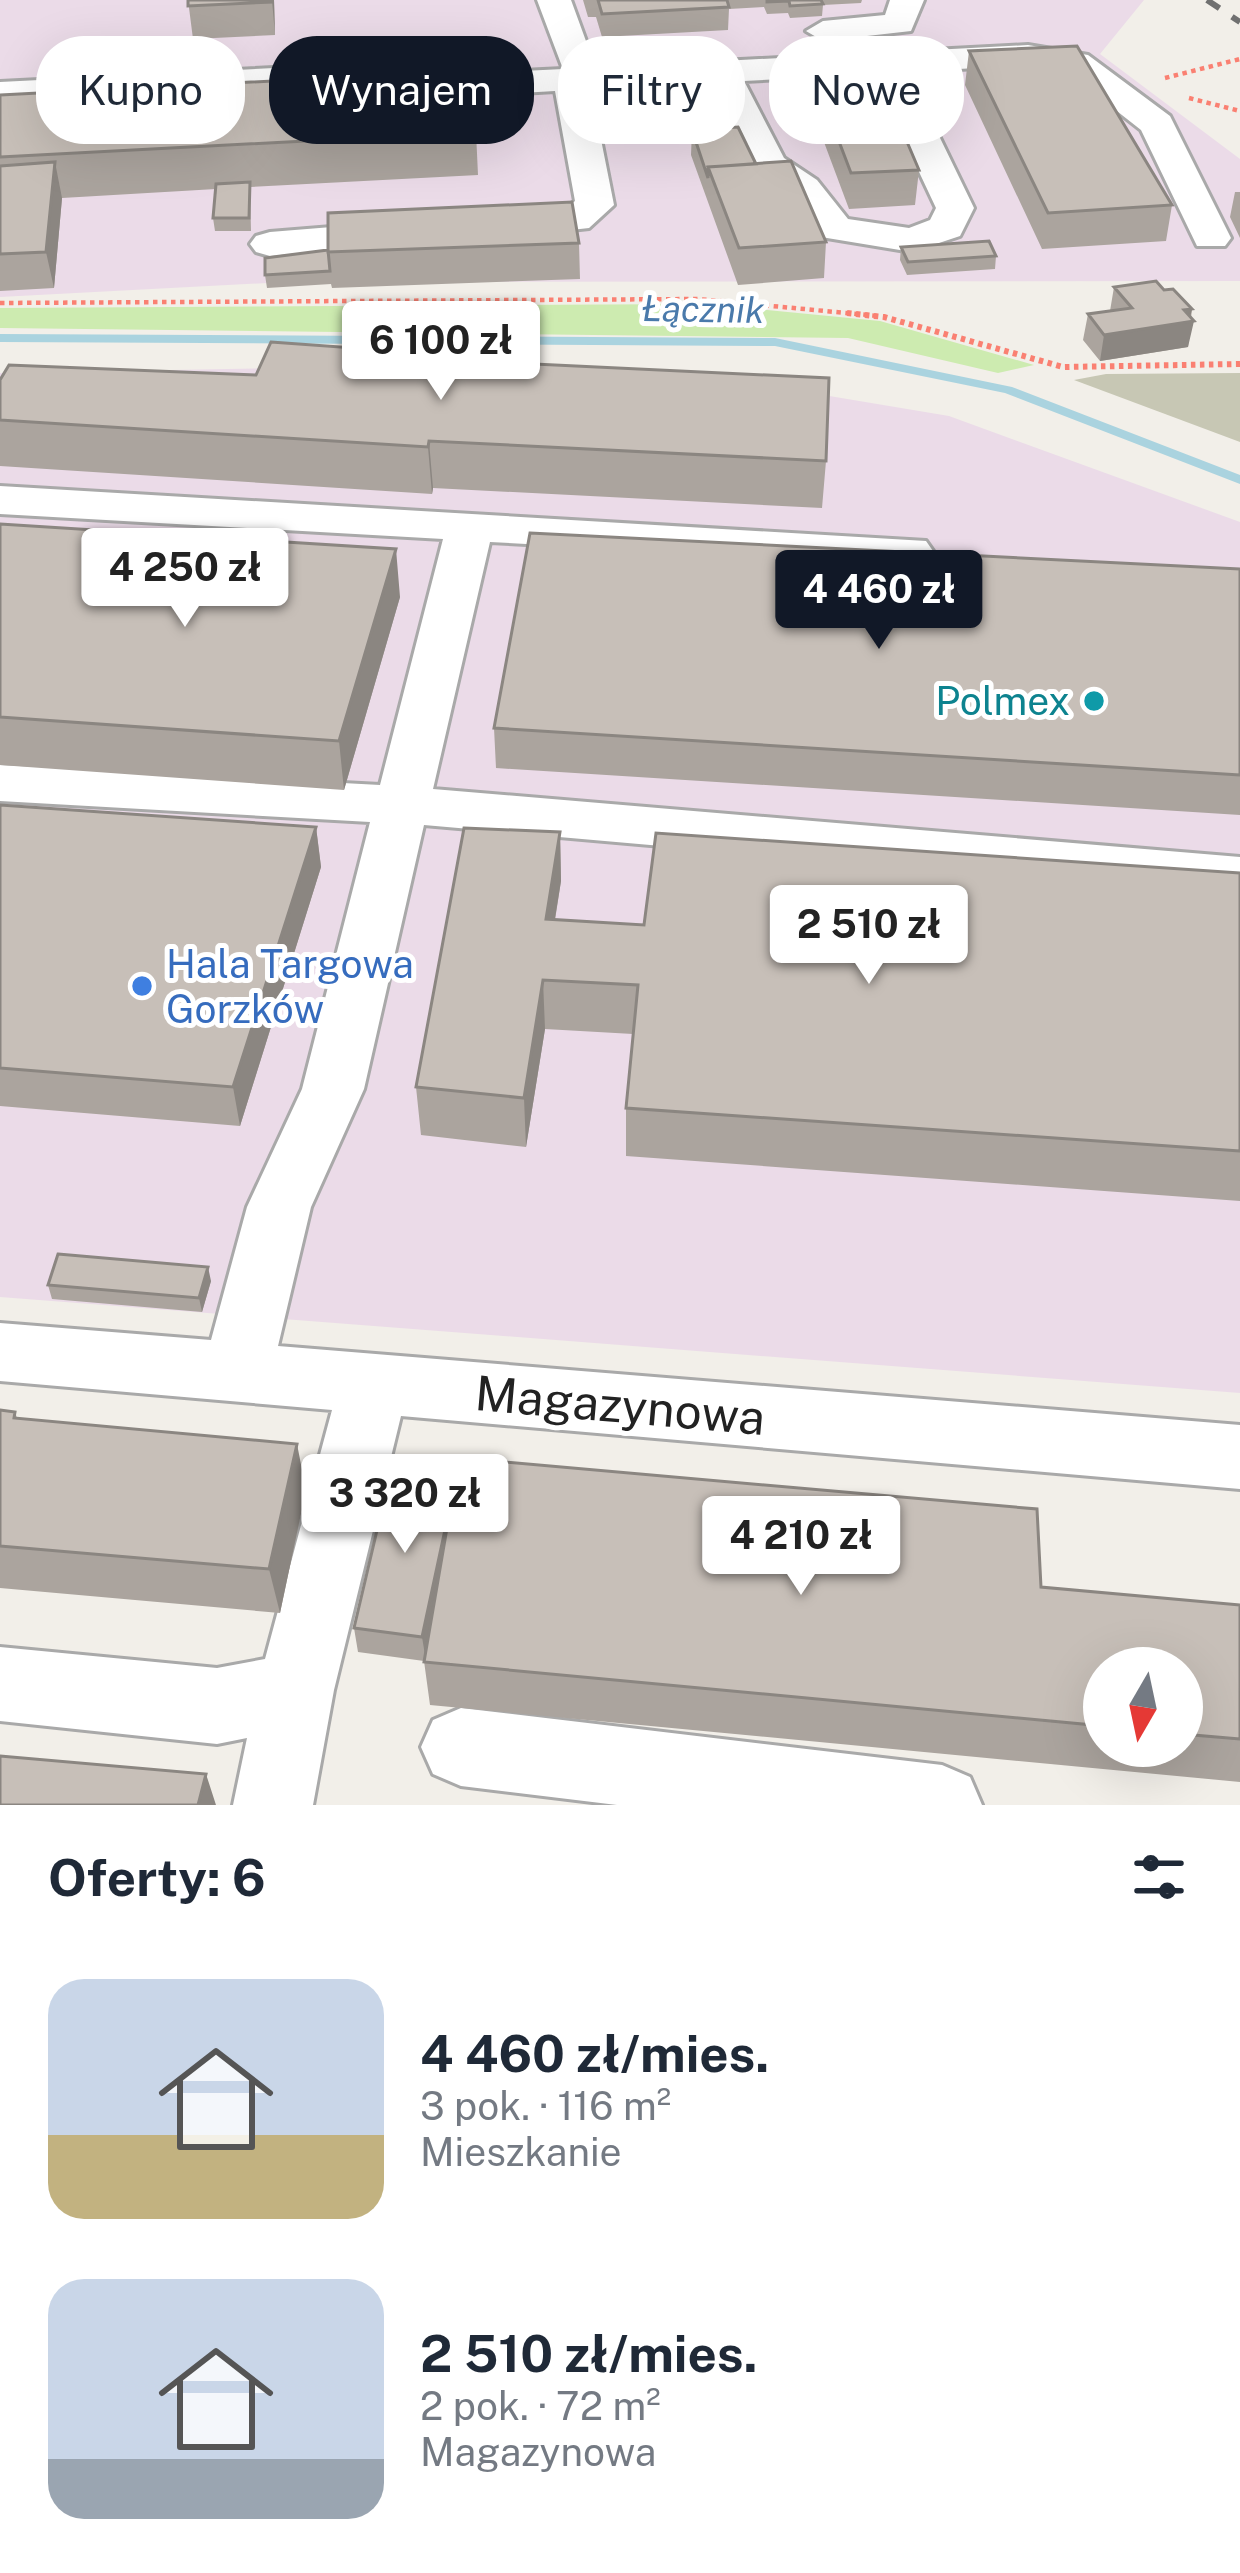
<!DOCTYPE html>
<html lang="pl">
<head>
<meta charset="utf-8">
<style>
  :root { --surface:#fff; --page:#f2f2f3; --text:#1f2937; --muted:#747a83; --accent:#111827 }
  body { margin:0; font-family:"Public Sans",sans-serif; background:var(--page); color:var(--text); height:100vh; display:flex; flex-direction:column; font-size:45px; white-space:nowrap }
  * { box-sizing:border-box; margin:0 }
  p { font-size:39px; color:var(--muted) }
  .icon { flex:none; width:66px; height:66px; fill:none; stroke:currentColor; stroke-width:2; stroke-linecap:round; stroke-linejoin:round }
  .map { position:relative; height:1805px; overflow:hidden }
  .panel { display:flex; flex-direction:column; background:var(--surface); flex:1 }
  .panel>* { flex:none }
  .guide { position:absolute; left:36px; top:36px; width:1170px; height:108px; display:flex; gap:24px }
  .needle { width:78px; rotate:189deg }
  .fabs { position:absolute; left:1083px; top:1647px; display:grid; gap:24px }
  .fabs a { display:grid; place-items:center; width:120px; height:120px; border-radius:50%; background:var(--surface); box-shadow:0 12px 48px #0002; font-size:60px }
  .price { position:absolute; translate:-50% -102px; padding:0 27px; border-radius:12px; background:#fff; color:#222; font-size:39px; line-height:78px; filter:drop-shadow(0 3px 6px #0008) }
  .price::after { content:''; position:absolute; left:50%; top:72px; width:36px; height:27px; margin-left:-18px; background:inherit; clip-path:polygon(0 0,100% 0,50% 100%) }
  .price.current { background:var(--accent); color:#fff }
  ul { padding:0; list-style:none }
  li { display:flex; align-items:center; gap:36px; height:300px; padding:0 48px }
  li span { display:grid; place-items:center; flex:none; width:336px; height:240px; border-radius:36px; color:#555 }
  li>.icon { margin-inline-start:auto }
  span .icon { width:144px; height:144px; fill:#fffc; stroke-width:1 }
  li b { font-size:51px }
  h2 { display:flex; justify-content:space-between; align-items:center; height:144px; padding:0 48px; font-size:51px }
  .chip { padding:0 42px; border-radius:48px; background:var(--surface); box-shadow:0 12px 48px #0002; font-size:42px; line-height:108px }
  .chip.current { background:var(--accent); color:#fff }
  .map>svg:first-child { display:block }
</style>
</head>
<body>
<div class="map">
<svg width="1240" height="1805" viewBox="0 0 1240 1805">
  <rect width="100%" height="100%" fill="#f2efe9"/>
  <path fill="#ebdbe8" d="M0,0H1144L1100,54L1240,159V281L285,282L0,297Z
    M463,365L733,380L949,416L1240,522V1393L0,1297V373Z"/>
  <path fill="#c7c7b4" d="M1240,373V442L1074,380L1106,374Z"/>
  <path fill="#cdebb0" d="M704,304L880,321L1034,365L998,373L848,338L0,328V308Z"/>
  <g fill="none" stroke-linecap="round" stroke-linejoin="round">
    <path fill="#aad3df" fill-rule="evenodd" d="M0,334L775,338L1012,387L1240,475V484L1005,393L775,346L0,342Z"/>
    <g stroke="#a9a9a9" stroke-width="6">
      <path id="minor" d="M537,0H571L594,63L590,68L1028,45L1088,55L1170,116L1231,238L1225,246H1197L1141,130L1066,71L1028,65L908,72L974,208L960,236L912,252L821,237L789,196L755,173L709,83L591,89L614,205L589,228L498,238L484,234L478,226L484,218L565,209L575,201L555,91L394,100L381,97L379,84L0,104V82L433,60L445,64L448,75L563,69ZM873,74L936,208L930,220L909,228L848,219L817,180L784,158L744,81Z
        M890,0H924L911,31L823,41L806,31L823,21L885,15Z
        M406,221L420,225L426,233L420,241L270,256L256,252L250,244L256,236L270,232Z
        M0,486L926,541L933,551L926,561L909,565L490,542L433,789L1240,857V897L424,825L364,1089L311,1207L278,1346L1240,1425V1489L401,1416L334,1690L313,1805H233L247,1738L217,1744L0,1721V1647L217,1668L265,1659L332,1410L0,1381V1323L211,1340L247,1207L302,1089L370,822L0,801V765L380,785L443,539L0,514Z
        M461,1708L942,1765L970,1777L982,1805H617L461,1786L433,1774L421,1747L433,1720Z"/>
    </g>
    <path stroke="#fa8072" stroke-width="4.5" stroke-dasharray="4.5 4.5" stroke-linecap="butt" d="M1165,78L1240,59
      M1189,98L1240,111
      M0,303L698,299L878,316"/>
    <path stroke="#fa8072" stroke-width="6" stroke-dasharray="4.5 4.5" stroke-linecap="butt" d="M847,313L884,317L1063,367L1240,364"/>
    <use href="#minor" fill="#fff" fill-rule="evenodd"/>
    <path stroke="#707070" stroke-width="6" stroke-dasharray="15 15" stroke-linecap="butt" d="M1207,0L1240,22"/>
  </g>
  <path fill="#aba49e" fill-rule="evenodd" d="M188,0H274L275,35L193,39Z
    M583,0H862L861,3L823,5L822,16L790,18L788,13L767,14L764,7L729,9L728,30L602,37L596,17H588Z
    M969,51L1172,205L1166,241L1042,249L965,85Z
    M808,60L919,170L915,205L849,209L806,94Z
    M0,95L476,132L478,175L250,187L251,231H215L213,218L216,189L62,198L54,288L0,291Z
    M692,130L756,164L826,242L824,278L738,285L691,155Z
    M1235,192H1240V238L1230,217Z
    M579,243L580,279L332,288L331,284L267,288L265,275L328,250Z
    M901,247L996,256L995,269L907,275L900,260Z
    M1114,287L1164,290L1192,309L1188,347L1100,361L1083,340L1088,314L1110,311Z
    M452,360L826,461L822,508L433,488L432,494L0,466V380L256,375Z
    M0,524L400,597L344,790L0,765Z
    M1240,569V815L496,768L494,728Z
    M0,805L316,827L321,867L240,1126L0,1106Z
    M560,832L561,881L555,920L644,925L1240,873V1201L626,1156V1108L633,1034L545,1029L526,1147L421,1135L416,1087Z
    M211,1281L202,1312L52,1299L48,1285Z
    M0,1410L15,1412L17,1418L306,1490L280,1613L0,1588Z
    M1041,1587L1240,1605V1782L430,1705L424,1661L358,1652L354,1628ZM1104,1668H1182V1746H1104Z"/>
  <path fill="#8b8681" d="M272,0H274L275,35Z
    M55,162L62,198L54,288L46,252Z
    M1192,309L1189,322L1194,321L1188,347L1100,361L1104,335Z
    M429,441L433,488L432,494L428,447Z
    M396,549L400,597L344,790L339,741Z
    M316,827L321,867L240,1126L233,1087Z
    M560,832L561,881L547,968L546,919Z
    M543,980L545,1029L526,1147L524,1098Z
    M208,1267L211,1281L202,1312L199,1298Z
    M297,1444L306,1490L280,1613L269,1569Z
    M456,1483L426,1661L422,1637Z
    M206,1774L216,1805H198Z"/>
  <path fill="#c7bfb8" stroke="#8b8681" stroke-width="3" d="M188,0H272V2L188,6Z
    M598,0H727L729,7L602,14Z
    M767,0H821L823,4L790,6L789,1L767,2Z
    M1077,46L1172,205L1048,213L969,51Z
    M871,57L919,170L851,173L808,60Z
    M466,71L476,132L0,157V95Z
    M738,127L756,164L708,167V178L692,130Z
    M791,161L826,242L739,248L708,167Z
    M55,162L46,252L0,254V166Z
    M250,182L249,218H213L216,184Z
    M572,202L579,243L328,252V213Z
    M989,241L996,256L908,262L901,247Z
    M328,250L330,271L265,275V258Z
    M1156,281L1164,290L1173,289L1192,309L1184,310L1194,321L1104,335L1088,314L1132,308L1114,287Z
    M271,342L452,355L451,360L829,378L826,461L429,441L428,447L0,420V380L9,365L256,375Z
    M0,524L396,549L339,741L0,717Z
    M530,533L1240,569V775L494,728Z
    M0,805L316,827L233,1087L0,1068Z
    M464,828L560,832L546,919L644,925L656,833L1240,873V1151L626,1108L638,985L543,980L524,1098L416,1087Z
    M58,1254L208,1267L199,1298L48,1285Z
    M0,1410L15,1412L14,1418L297,1444L269,1569L0,1546Z
    M459,1458L1037,1509L1041,1587L1240,1605V1739L1182,1734V1668H1104V1726L424,1662Z
    M390,1475L455,1483L422,1637L354,1628Z
    M0,1756L206,1774L198,1805H0Z"/>
  <circle fill="#0f9aa8" stroke="#fff" stroke-width="4.5" cx="1094" cy="701" r="12"/>
  <circle fill="#3f7fe0" stroke="#fff" stroke-width="4.5" cx="142" cy="986" r="12"/>
  <g text-anchor="middle" dominant-baseline="central" stroke-width="10" stroke-linejoin="round" paint-order="stroke">
    <g font-size="36" font-style="italic" fill="#4a7aab" stroke="#fff">
      <text transform="translate(703 309) rotate(1)">Łącznik</text>
    </g>
    <g font-size="39" fill="#0d838f" stroke="#fff" text-anchor="end">
      <text x="1070" y="701">Polmex</text>
    </g>
    <g font-size="39" fill="#366cbe" stroke="#fff" text-anchor="start">
      <text x="166" y="964">Hala Targowa<tspan x="166" dy="45">Gorzków</tspan></text>
    </g>
    <g font-size="48" fill="#222" stroke="#fff">
      <text transform="translate(620 1405) rotate(5)">Magazynowa</text>
    </g>
  </g>
</svg>
<div class="fabs">
<a><svg class="needle" viewBox="-14 -14 28 28"><path d="M0-13l5 13h-10z" fill="#e53935"/><path d="M0 13l5-13h-10z" fill="#747a83"/></svg></a>
</div>
<b class="price" style="left:441px;top:403px">6 100 zł</b>
<b class="price" style="left:185px;top:630px">4 250 zł</b>
<b class="price current" style="left:879px;top:652px">4 460 zł</b>
<b class="price" style="left:869px;top:987px">2 510 zł</b>
<b class="price" style="left:405px;top:1556px">3 320 zł</b>
<b class="price" style="left:801px;top:1598px">4 210 zł</b>
<div class="guide">
<a class="chip">Kupno</a>
<a class="chip current">Wynajem</a>
<a class="chip">Filtry</a>
<a class="chip">Nowe</a>
</div>
</div>
<section class="panel">
<h2>Oferty: 6<svg class="icon" aria-label="filters" viewBox="0 0 24 24"><path d="M4 7h16M4 17h16"/><circle cx="9" cy="7" r="2"/><circle cx="15" cy="17" r="2"/></svg></h2>
<ul>
<li><span style="background:linear-gradient(#c9d6e8 65%,#c2b280 0)"><svg class="icon" aria-label="home" viewBox="0 0 24 24"><path d="M3 11l9-7 9 7M6 9v11h12V9"/></svg></span><div><b>4 460 zł/mies.</b><p>3 pok. · 116 m²</p><p>Mieszkanie</p></div></li>
<li><span style="background:linear-gradient(#c9d6e8 75%,#9aa5b1 0)"><svg class="icon" aria-label="home" viewBox="0 0 24 24"><path d="M3 11l9-7 9 7M6 9v11h12V9"/></svg></span><div><b>2 510 zł/mies.</b><p>2 pok. · 72 m²</p><p>Magazynowa</p></div></li>
</ul>
</section>
</body>
</html>
